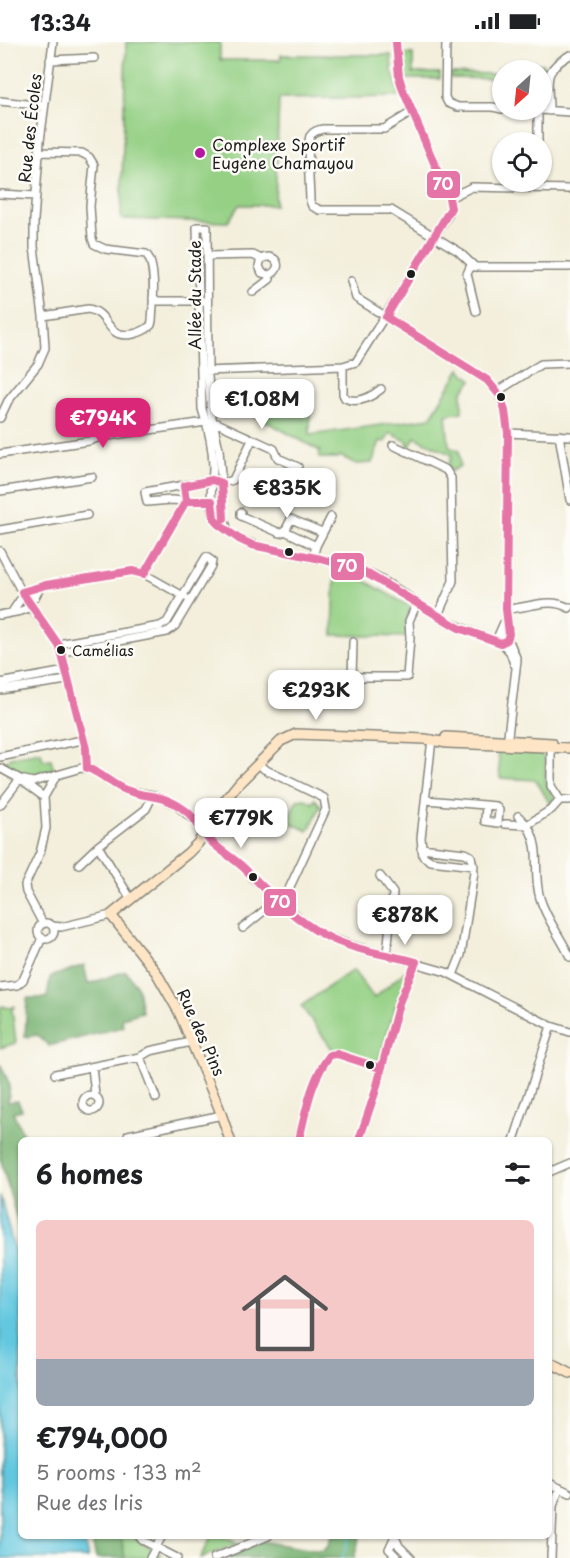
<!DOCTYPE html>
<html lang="en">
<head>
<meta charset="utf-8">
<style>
  :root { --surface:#fff; --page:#f6f6f6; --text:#202124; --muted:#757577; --accent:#db2777 }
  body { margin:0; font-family:"Playpen Sans",sans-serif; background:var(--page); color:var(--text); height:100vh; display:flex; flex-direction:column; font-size:22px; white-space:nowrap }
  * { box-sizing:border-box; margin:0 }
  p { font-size:20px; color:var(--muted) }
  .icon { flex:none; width:33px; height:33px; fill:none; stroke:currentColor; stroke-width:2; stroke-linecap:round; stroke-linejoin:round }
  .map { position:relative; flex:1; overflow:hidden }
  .side { position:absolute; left:18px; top:1095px; width:534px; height:402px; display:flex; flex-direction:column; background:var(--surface); border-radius:9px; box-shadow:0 2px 4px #0004 }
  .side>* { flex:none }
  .needle { width:39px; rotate:207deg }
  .controls { position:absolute; left:492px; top:18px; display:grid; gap:12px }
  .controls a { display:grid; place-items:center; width:60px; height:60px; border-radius:50%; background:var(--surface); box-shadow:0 2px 4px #0004; font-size:30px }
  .price { position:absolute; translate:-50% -51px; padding:0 14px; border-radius:12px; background:#fff; color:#222; font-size:20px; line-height:39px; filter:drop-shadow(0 2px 3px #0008) }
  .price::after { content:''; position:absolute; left:50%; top:36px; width:18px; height:14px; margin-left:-9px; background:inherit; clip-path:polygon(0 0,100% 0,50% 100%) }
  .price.current { background:var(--accent); color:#fff }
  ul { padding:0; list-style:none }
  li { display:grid; align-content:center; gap:12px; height:318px; padding:0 18px }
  li span { display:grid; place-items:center; height:186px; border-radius:9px; color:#555 }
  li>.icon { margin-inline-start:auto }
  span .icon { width:108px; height:108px; fill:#fffc; stroke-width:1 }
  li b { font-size:26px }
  h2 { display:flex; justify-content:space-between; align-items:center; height:72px; padding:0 18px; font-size:26px }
  .status { display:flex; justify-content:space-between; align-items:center; height:42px; padding:0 30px; background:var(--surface); direction:ltr }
  .status svg { height:16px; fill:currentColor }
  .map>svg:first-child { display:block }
</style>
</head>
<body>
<div class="status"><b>13:34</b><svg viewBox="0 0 49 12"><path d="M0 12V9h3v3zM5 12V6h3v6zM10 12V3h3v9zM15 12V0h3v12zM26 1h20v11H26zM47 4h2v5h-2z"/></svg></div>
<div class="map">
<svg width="570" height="1516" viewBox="0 0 570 1516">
  <rect width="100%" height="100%" fill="#fdfcf7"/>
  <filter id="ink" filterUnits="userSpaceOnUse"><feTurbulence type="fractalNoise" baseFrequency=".0167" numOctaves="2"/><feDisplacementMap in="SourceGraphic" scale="12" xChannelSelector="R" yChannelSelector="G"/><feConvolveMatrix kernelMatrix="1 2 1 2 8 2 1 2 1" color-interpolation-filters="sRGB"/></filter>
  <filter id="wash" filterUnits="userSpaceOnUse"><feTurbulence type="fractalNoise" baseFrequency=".008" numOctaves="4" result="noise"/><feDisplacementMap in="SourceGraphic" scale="24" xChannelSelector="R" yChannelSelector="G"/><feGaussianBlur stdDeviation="1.35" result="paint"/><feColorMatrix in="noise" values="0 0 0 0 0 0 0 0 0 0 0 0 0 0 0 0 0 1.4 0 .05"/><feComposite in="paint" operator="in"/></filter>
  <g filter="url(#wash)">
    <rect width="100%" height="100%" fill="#f3efdc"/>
    <path fill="#95d085" stroke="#587650" stroke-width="1.5" d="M126,0H220V18H280L281,13H391L392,29L401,55L279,57L275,163H239L228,180L121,177Z
      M404,12H413V31H440V37H405Z
      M517,22H543V26H536V28H502V37L450,36V31L498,32L499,26H517Z
      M460,327L472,338L462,350V370L446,373L449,405L459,409L460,424L452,429L448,424L452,413L415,395L409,406L407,399L390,391L385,400L380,399L372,421L356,422L340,414L338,416H319L320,409L238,364L310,361V393L430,376Z
      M335,529L365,539L411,565L406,579L407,595L333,593Z
      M506,708L539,709C551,718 542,729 547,742C548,747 552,752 554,756L551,764L536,738L500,736L498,709Z
      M41,710L43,718L51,717L54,729C38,734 16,738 5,722L10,715Z
      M305,757L313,761L315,757L321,764L308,789L292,782L290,773L297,758Z
      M408,927L409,929L395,966L380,1016L376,1020L333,1008L301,964L353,928L374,956Z
      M2,964L10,966L15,964L12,967L16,1001L0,1006V968Z
      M119,1494H136L138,1498L162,1513L160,1516H124Z
      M211,1494H222L238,1502L200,1516Z"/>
    <path fill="#78b272" stroke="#4a6747" stroke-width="1.5" d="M84,923L88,942L126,929L138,946L142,970L122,976L123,985L49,1004L37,993L25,995L27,956H47L50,935Z
      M0,1021L10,1043L8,1060L18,1059L22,1068L13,1070L26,1098H21V1193L0,1116Z
      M91,1494H121L125,1516H96Z
      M331,1494H360L354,1516H226L260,1499L320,1509L327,1506Z"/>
    <path fill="#62c7df" stroke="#3f727e" stroke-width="1.5" d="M0,1153L21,1233V1494H83L88,1516H0Z"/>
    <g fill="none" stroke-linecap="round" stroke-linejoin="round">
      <path stroke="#62c7df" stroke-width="1.5" d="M342,1516L350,1494"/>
    </g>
  </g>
  <g filter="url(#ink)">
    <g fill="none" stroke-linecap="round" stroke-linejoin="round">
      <g stroke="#88867c" stroke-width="10">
        <path id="street" d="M446,0L445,55L448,61L458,65H493L502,67
          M50,18L94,16
          M0,59L44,64
          M538,68V100
          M540,68L570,70
          M549,69C549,39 541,29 570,13
          M412,70L384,87H323C318,88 313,89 310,94C306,103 310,146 310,159L312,164L320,168H391L458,209L475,225H570
          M40,110L82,111L89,115L94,123L90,164L92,196L94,202L105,207L146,212C157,223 153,263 152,279L151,283C143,291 124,297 114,289C105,281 102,269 88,267L43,274
          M0,152L36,154
          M449,156L472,145L570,147
          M207,214L253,213L261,217C276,209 285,227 269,233L262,231L259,224L261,217
          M471,223L467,232L476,269
          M351,239L356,256L481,334C502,348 505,367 508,391L506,567L509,592L507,598L501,601
          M253,250L270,237L269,233
          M153,256L158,259H203
          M343,324V352L345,356C358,363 371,355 381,347
          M204,329L343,324L356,320L444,180L449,172L451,161L403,48L399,35L396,0
          M498,349L541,322L570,321
          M0,376L8,359L38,322L45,306L43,274L34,205V178L40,99L53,0
          M508,391L570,394
          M559,393L570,458
          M393,403L446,428L451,436L453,539L438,573
          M0,412L89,399L100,395L206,380L217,381L274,407L278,416L298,425
          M222,441L233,438L252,398
          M0,449L92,435
          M214,458L186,459L171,458L147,460L145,450L212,438L217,440
          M241,470V474L280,491L285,489L316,504
          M0,488L87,473
          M228,489L224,476L219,407L211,371L208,334L207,185H197L202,367C208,385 213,407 213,425C213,441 207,466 216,479C237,510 324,514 360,528C388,538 413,559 439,574C459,586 480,592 501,601
          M285,489L291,477L322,490
          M0,509L27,560L60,605L86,707L87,726
          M313,515L316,504L331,475
          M144,532L185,555
          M22,550L46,543L132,529L144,532L186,459L184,444
          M27,560L35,555L41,544
          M506,567C527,567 549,554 569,566L570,565
          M12,570L20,558L25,555
          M0,573L21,569L31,565
          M498,594L506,576
          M503,596L510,601L517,618L507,702
          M500,599L510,610L514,622
          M353,600L352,635H407L410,596L409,579L417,561
          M58,602L160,584L167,580L206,515L212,519L211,524L175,584L167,590L62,610
          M0,641L66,629
          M0,648L67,638
          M432,697L421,796L423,814L431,819L474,824
          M551,701V744L560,758H570
          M0,715L82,698
          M0,726L20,737L33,740L81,726L91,727L125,748L153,753L176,763L198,782L204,787L206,794L245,827L253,837L308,883L326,894L348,902L446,930L551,984L570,990
          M22,739L44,755
          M426,758L496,764L499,768L498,781L485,779L486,764
          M560,758L552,767L527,783C543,808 532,830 540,856C546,877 561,895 570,915
          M0,763L20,737
          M505,782L527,783L518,774
          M98,804L131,857
          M421,806L465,811L471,814L474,830L461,913L453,933
          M79,822L98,804L146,767L153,753
          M380,834L393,851L387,912
          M38 889a8 8 0 1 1 16 0a8 8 0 1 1-16 0Z
          M43,882L26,850L25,843L40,811L46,786L44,755L56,734
          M53,884L61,885L111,873
          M243,886L288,849L326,767L324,756L264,727L259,722
          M0,945L17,943L23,938L42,896
          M140,1015L156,1056
          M92,1025L95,1053
          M55,1032L140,1015L150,1009L191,1000
          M83 1061a8 8 0 1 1 16 0a8 8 0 1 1-16 0Z
          M128,1093L222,1073
          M299,1098C304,1076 314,1028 330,1013L337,1012L380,1026
          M359,1098L375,1051L399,961L416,920
          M514,1098L551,984
          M549,1130L570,1121
          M549,1441L570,1451
          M139,1494L142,1498L177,1516
          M395,1494L389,1507L398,1516
          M395,1495L399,1504L411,1516
          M150,1516L162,1494
          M214,1516L268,1494
          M551,1516L553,1464L560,1446"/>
      </g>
      <g stroke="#88867c" stroke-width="12">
        <path id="secondary" d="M446,695L552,701
          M230,1098L219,1066L179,970L156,930L111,873L188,811L198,801L226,757L239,741L281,699L296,692L425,697L447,701L570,706
          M549,1320L570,1331"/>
      </g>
      <use href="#street" stroke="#fff" stroke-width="7"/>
      <use href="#secondary" stroke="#fee5c5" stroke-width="9"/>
      <g stroke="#fdfcf7" stroke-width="12">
        <path id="bus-1" d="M386,275L451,166L449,156L403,48L399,35L396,0
          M186,459H212L214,476L218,482L239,497L252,503L321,517L361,528L459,586L501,601L507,598L509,592L506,567L508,391L505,369L501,355L487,338L386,275
          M87,726L86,707L60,605L22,550L46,543L132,529L144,532L186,459L184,444L212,438L222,441L224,477
          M87,726C102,731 112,743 126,748C150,757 163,751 186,769C195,776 199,785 206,794C215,806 233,815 244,826C268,850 294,877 324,893C351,908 386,912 416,920
          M299,1098C306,1069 311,1037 330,1013L337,1012L380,1026
          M359,1098L375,1051L399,961L416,920"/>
      </g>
      <use href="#bus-1" stroke="#e675a7" stroke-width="8"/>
    </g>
  </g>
  <circle fill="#b5179e" stroke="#fdfcf7" stroke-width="2" cx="200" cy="111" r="6"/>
  <g fill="#1c1c1c" stroke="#fdfcf7" stroke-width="2">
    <circle cx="411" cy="232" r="5"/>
    <circle cx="501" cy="355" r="5"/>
    <circle cx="289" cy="510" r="5"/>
    <circle cx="61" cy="608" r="5"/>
    <circle cx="253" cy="835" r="5"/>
    <circle cx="370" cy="1023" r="5"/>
  </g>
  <g text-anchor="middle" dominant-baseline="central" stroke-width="5" stroke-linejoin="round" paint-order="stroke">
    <g font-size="14" fill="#1c1c1c" stroke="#fdfcf7" text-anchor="start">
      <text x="72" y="608">Camélias</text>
    </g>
    <g font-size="16" fill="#1c1c1c" stroke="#fdfcf7">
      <text transform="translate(29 86) rotate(-84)">Rue des Écoles</text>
      <text transform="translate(194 253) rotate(-90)">Allée du Stade</text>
      <text transform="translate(202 990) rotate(66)">Rue des Pins</text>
    </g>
    <g font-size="16" fill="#1c1c1c" stroke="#fdfcf7" text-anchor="start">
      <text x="212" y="102">Complexe Sportif<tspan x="212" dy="18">Eugène Chamayou</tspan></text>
    </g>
  </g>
  <g stroke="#fdfcf7" stroke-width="2">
    <rect x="426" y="128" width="35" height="29" rx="6" fill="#e675a7"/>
    <rect x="330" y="510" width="35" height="29" rx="6" fill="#e675a7"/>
    <rect x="263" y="846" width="34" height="29" rx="6" fill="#e675a7"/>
  </g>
  <g font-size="16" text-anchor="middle" font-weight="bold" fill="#fff">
    <text x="443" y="148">70</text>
    <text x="347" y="530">70</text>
    <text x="280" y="866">70</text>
  </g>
</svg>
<div class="controls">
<a><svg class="needle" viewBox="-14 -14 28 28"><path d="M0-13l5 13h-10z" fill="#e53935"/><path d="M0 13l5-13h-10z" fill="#757577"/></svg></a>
<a><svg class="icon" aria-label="locate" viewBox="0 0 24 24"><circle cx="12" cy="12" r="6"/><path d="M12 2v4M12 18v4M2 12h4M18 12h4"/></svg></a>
</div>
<b class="price" style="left:262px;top:388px">€1.08M</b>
<b class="price current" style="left:103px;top:407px">€794K</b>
<b class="price" style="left:287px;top:477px">€835K</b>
<b class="price" style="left:316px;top:679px">€293K</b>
<b class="price" style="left:241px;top:807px">€779K</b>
<b class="price" style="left:405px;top:904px">€878K</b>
<section class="side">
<h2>6 homes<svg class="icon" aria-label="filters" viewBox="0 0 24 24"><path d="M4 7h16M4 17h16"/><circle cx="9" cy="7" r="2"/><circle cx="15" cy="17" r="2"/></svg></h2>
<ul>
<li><span style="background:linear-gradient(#f6c9c9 75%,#9aa5b1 0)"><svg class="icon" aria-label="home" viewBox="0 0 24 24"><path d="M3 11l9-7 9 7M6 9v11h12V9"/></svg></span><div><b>€794,000</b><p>5 rooms · 133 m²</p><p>Rue des Iris</p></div></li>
</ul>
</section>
</div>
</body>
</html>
